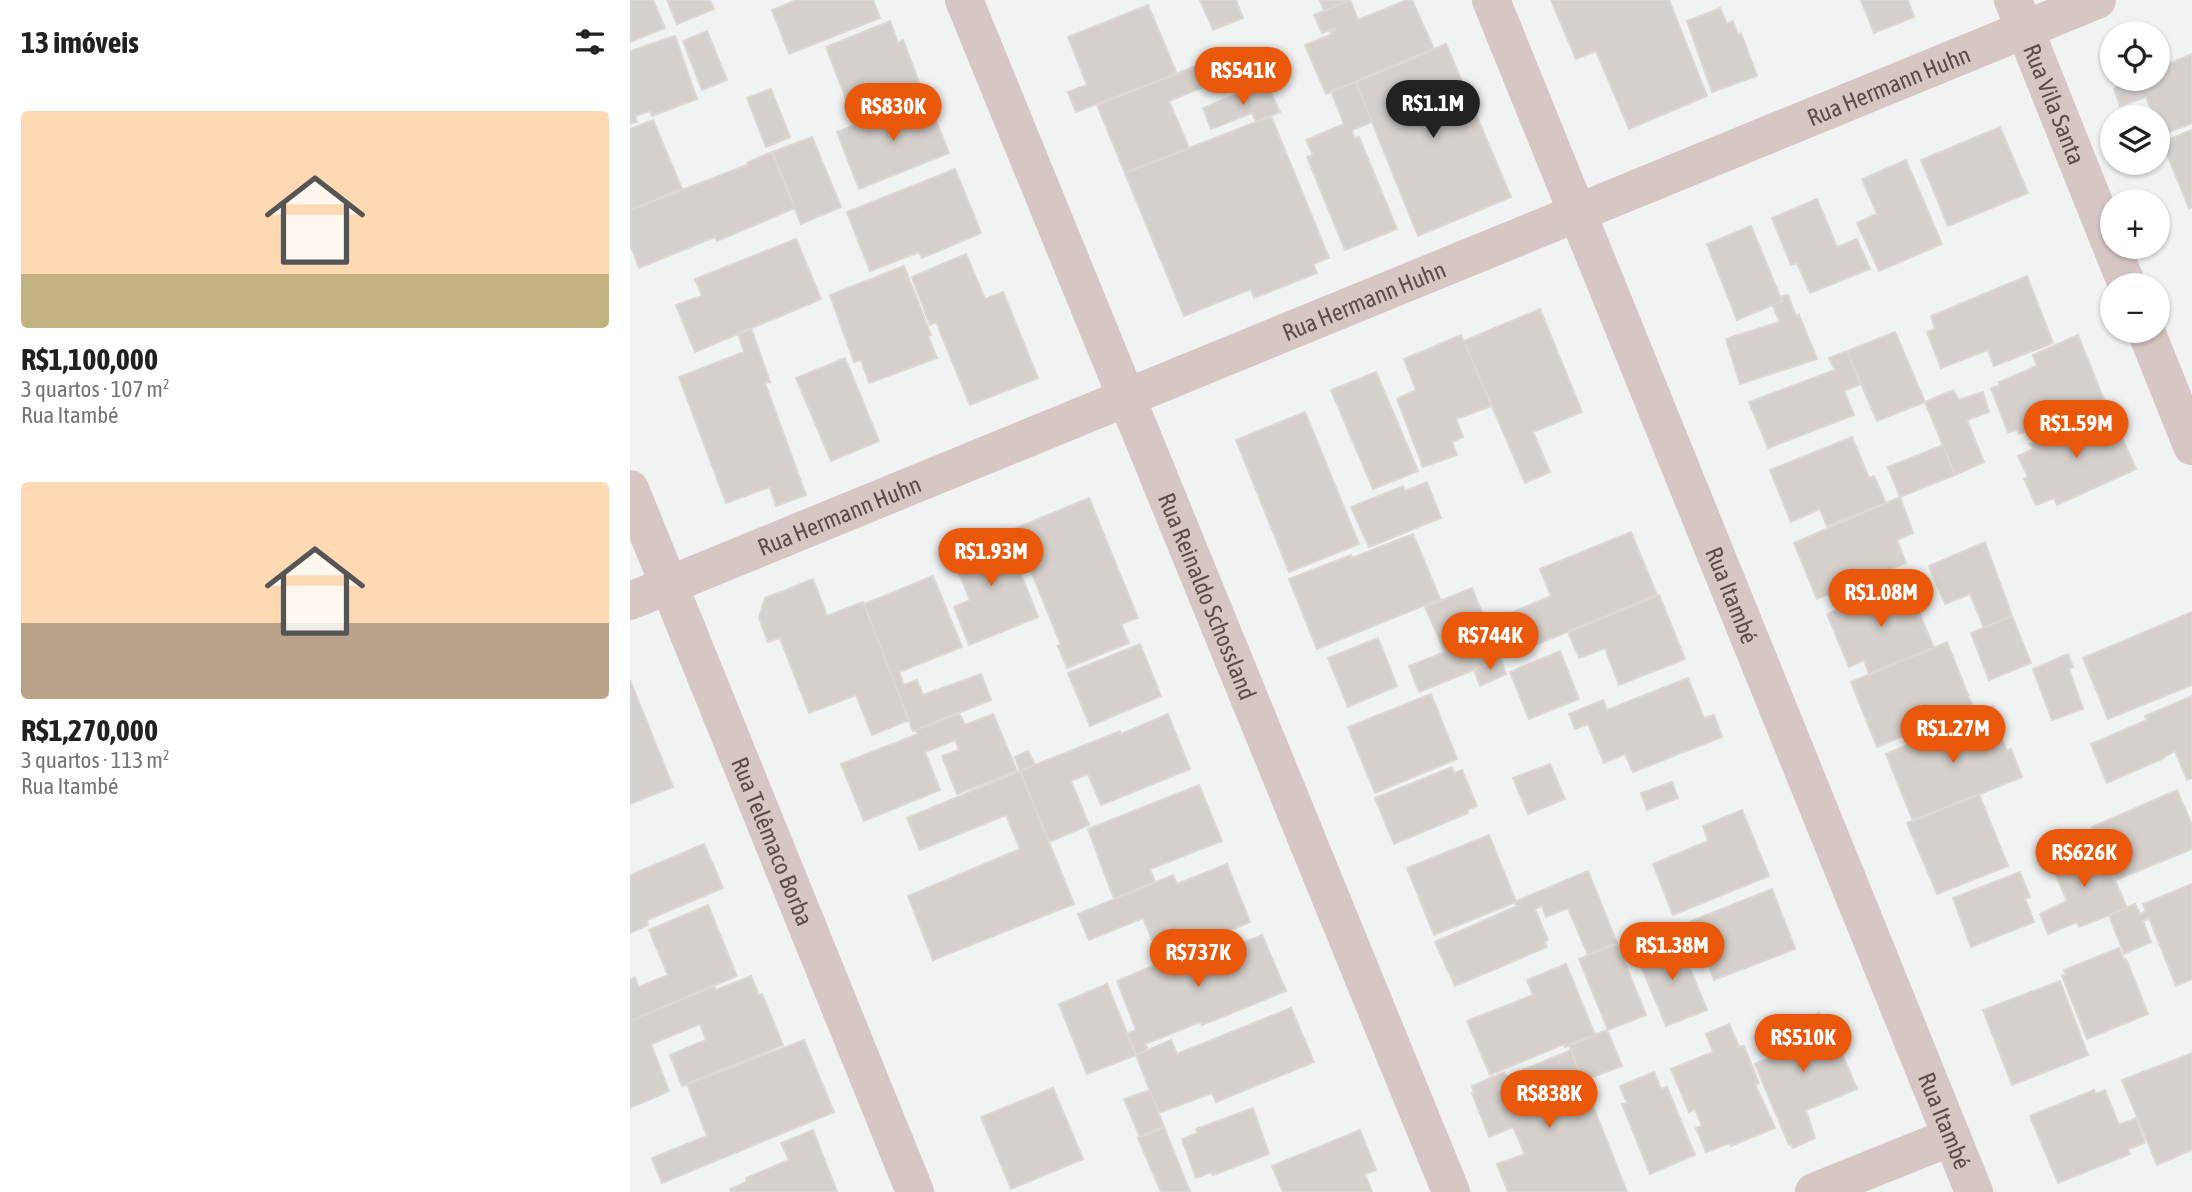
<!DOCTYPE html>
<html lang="pt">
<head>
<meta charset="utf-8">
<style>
  :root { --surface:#fff; --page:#f6f6f6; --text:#202124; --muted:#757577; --accent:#ea580c }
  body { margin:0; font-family:"Asap Condensed",sans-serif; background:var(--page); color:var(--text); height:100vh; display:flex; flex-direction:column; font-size:26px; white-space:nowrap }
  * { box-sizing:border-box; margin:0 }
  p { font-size:23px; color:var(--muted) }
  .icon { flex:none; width:38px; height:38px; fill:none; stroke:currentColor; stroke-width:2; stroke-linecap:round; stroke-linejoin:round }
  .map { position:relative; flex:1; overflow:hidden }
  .side { display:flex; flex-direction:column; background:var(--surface); width:630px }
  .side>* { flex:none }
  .buttons { position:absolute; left:1470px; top:21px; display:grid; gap:14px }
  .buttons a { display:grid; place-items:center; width:70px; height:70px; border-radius:50%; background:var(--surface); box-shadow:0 2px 5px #0004; font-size:35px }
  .price { position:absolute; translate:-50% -60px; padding:0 16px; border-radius:24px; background:var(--accent); color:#fff; font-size:23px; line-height:46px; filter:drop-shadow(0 2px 4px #0008) }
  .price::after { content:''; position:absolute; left:50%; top:42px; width:21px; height:16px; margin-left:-10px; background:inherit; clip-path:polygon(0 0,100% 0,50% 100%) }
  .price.active { background:#222; color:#fff }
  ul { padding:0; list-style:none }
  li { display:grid; align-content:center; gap:14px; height:371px; padding:0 21px }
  li span { display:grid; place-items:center; height:217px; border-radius:7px; color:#555 }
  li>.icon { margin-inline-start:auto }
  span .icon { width:126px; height:126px; fill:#fffc; stroke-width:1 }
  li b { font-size:30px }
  h2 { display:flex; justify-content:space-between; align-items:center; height:84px; padding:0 21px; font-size:30px }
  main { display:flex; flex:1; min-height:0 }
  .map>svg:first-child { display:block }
</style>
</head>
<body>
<main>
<section class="side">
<h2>13 imóveis<svg class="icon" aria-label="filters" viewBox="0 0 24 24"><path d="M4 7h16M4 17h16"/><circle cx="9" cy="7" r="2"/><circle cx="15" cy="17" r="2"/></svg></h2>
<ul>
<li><span style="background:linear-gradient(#ffd9b3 75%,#c2b280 0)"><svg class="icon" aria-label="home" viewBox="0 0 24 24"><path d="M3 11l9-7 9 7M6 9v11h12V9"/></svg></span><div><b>R$1,100,000</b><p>3 quartos · 107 m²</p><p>Rua Itambé</p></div></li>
<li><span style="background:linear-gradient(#ffd9b3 65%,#b9a48a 0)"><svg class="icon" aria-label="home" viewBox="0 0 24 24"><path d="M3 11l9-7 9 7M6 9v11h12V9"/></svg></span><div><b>R$1,270,000</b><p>3 quartos · 113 m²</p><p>Rua Itambé</p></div></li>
</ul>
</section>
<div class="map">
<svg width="1562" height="1192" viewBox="0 0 1562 1192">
  <rect width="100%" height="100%" fill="#f0f3f2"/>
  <path fill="#d5d0cc" stroke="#dcd7d4" stroke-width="2" d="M0,0H23L35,28L0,42Z
    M37,0H80L84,9L47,24Z
    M167,0H243L250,18L159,54L142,10Z
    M570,0H606L613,18L583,30Z
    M690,0H720L694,11Z
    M720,0L728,20L777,0H782L804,49L696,94L675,45L702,34L700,32L705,30V28L692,33L684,15Z
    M921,0H1039L1077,96L999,129L966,51L946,59Z
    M1231,0H1278L1284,17L1244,33Z
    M518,5L547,74L446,112L438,92L457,85L438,37Z
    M1090,8L1097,24L1103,21L1108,35L1111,33L1127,76L1082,92L1057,21Z
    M260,21L268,43L273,40L290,85L221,112L196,47Z
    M77,31L97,80L72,90L53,41Z
    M45,36L67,99L22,116L20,111L5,116L7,122L0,124V51Z
    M816,44L881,197L788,236L726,82Z
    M1562,54V123L1532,135L1528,126V117H1524L1516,97L1490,106L1484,89L1489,84L1501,79H1528V68Z
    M578,61L586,82L539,101L559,148L495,173L467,105Z
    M636,82L650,112L626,122L622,113L581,129L573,108Z
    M726,82L742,122L722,130L724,138L729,137L767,229L715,250L677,157L683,155L676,140L714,124L701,91Z
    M141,89L160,137L136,147L117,98Z
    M296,96L319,153L229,189L207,132Z
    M641,116L699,258L683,264L687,273L624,298L621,289L554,316L495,173Z
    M23,120L52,189L0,210V129Z
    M1370,127L1398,193L1318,226L1291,160Z
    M1562,130V207L1559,208L1532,142Z
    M182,137L211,207L171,224L142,152Z
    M142,152L165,208L87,241L85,237L9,268L0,244V210L117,165L118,162Z
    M1276,160L1312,244L1249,271L1227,223L1247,214L1232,179Z
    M325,169L351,233L292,258L289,252L240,271L217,212Z
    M1187,199L1207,247L1227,239L1240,269L1180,293L1167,263L1161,265L1142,218Z
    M1121,226L1152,301L1107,320L1077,244Z
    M166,239L191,299L65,352L46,305L72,296L65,279Z
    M336,254L355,299L373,292L408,378L340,405L306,322L300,325L282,277Z
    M274,266L301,335L298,336L307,358L239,383L231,360L224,362L200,295Z
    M1397,276L1423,343L1364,366L1358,350L1311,368L1297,332L1305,329L1301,316Z
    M1158,295L1166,316L1169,315L1187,359L1110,384L1096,339L1149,322L1143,305L1152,301L1150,297Z
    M910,309L952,412L903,432L920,472L895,483L834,341Z
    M121,328L140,382L135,383L176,495L146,506L140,487L96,503L49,377L114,352L108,333Z
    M1265,332L1295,402L1247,421L1217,351Z
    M831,335L862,406L826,419L833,437L822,442L827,455L793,467L767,399L786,390L774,359Z
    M1448,335L1474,400L1389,434L1387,430L1378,432L1361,388L1370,385L1369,382L1407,366L1403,355Z
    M1217,351L1231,384L1214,391L1224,415L1138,448L1119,402L1205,370L1199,358Z
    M215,358L249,441L201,461L166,378Z
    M746,372L788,471L743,489L701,390Z
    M1323,390L1329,400L1353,392L1359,412L1337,420L1354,462L1325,475L1295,402Z
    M1479,409L1506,469L1427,505L1424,498L1406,505L1394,479L1398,477L1388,456L1403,449L1400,444Z
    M675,412L729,544L659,572L606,440Z
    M1222,437L1239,478L1244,476L1256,503L1197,526L1190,509L1161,522L1140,470Z
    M1313,445L1325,475L1270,497L1258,467Z
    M797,482L811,518L739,547L721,507L773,486L775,491Z
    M1270,497L1283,533L1267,540L1276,563L1187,599L1164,543Z
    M459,498L508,618L491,624L499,643L437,668L428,646L431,645L384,529Z
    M373,529L408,617L339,645L324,607L340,600L320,551Z
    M1001,532L1027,595L891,651L876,615L921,596L910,569Z
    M783,534L810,599L687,649L659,579L721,555L722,558Z
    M1355,542L1382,616L1354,628L1340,594L1315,604L1299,566Z
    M303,576L332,647L269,672L274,685L287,680L293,695L351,674L361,700L283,731L234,604Z
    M183,579L197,616L233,602L279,720L242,735L226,695L179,713L150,638L138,642L129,618L135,598Z
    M1276,581L1304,648L1239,674L1234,660L1219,667L1197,614Z
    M842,588L871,659L789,692L779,666L815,652L795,607Z
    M1029,595L1055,659L989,685L975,648L949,658L938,632Z
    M1562,612V685L1478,719L1453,658Z
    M1382,616L1401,663L1359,680L1341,633Z
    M748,638L767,686L718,707L698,658Z
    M1317,642L1343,707L1247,747L1221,682Z
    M510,644L531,696L460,726L438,673Z
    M930,651L949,699L899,719L880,672Z
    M1438,654L1443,667L1439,669L1453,709L1422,720L1403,669Z
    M871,659L876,674L850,686L844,670Z
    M1058,678L1074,718L1084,715L1092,737L1003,772L995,754L974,763L958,724L945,729L939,714L973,700L977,710Z
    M0,680L43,787L0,804Z
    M801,694L827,759L745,793L718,727Z
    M1562,696V778L1557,780L1545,751L1534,757V758L1477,783L1461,744L1517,720L1515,716Z
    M1363,706L1366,712L1362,715L1377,751L1381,749L1392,777L1283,821L1256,754L1327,724L1325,721Z
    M329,713L335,725L363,714L387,771L327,794L312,756L329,750L325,740L295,752L310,790L234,821L211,764L288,734L286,730Z
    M538,714L560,769L471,805L458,774L441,781L459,825L419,842L390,771L490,731L491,734Z
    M398,751L405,765L390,771L385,757Z
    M920,764L935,799L898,814L883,778Z
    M822,767L824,773L832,770L847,806L837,810L838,813L764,844L745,798Z
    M390,771L444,904L303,960L278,896L390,849L376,815L290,850L277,818Z
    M1042,782L1048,798L1017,810L1011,793Z
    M569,785L592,841L520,869L525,882L484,899L458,829Z
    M1547,790L1562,825V849L1486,880L1462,827Z
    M1349,794L1378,866L1307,894L1277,823Z
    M1112,810L1139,876L1043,915L1023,864L1078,841L1073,826Z
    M1464,832L1497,908L1449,927L1447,922L1418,934L1410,914L1437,901L1419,859L1447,848L1451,859L1461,855L1454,837Z
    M859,835L886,902L804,935L777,868Z
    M74,844L93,888L17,920L18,925L0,933V875Z
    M597,864L620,922L530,959L513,918L459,940L448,914L543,875L547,884Z
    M958,871L987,943L958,955L938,908L916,917L912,906L905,909L918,940L915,942L917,947L825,986L805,942L887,906L884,902Z
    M1390,872L1400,897L1395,899L1404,922L1341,947L1323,898Z
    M1562,884V979L1546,986L1519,918L1513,921L1521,942L1494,954L1479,915L1505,904L1510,914L1516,911L1513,904Z
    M1142,889L1165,949L1084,980L1061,921Z
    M78,905L107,976L0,1021V979L5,977L9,987L38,975L19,930Z
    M632,935L656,991L572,1025L570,1022L515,1044L518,1050L506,1055L497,1034L506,1030L487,981L539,959L544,971L549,969L555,966L550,955L585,941L590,952Z
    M1047,937L1077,1010L1036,1026L1006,954Z
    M987,943L1016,1015L978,1030L949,959Z
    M1489,948L1494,960L1496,959L1518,1014L1457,1039L1432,976L1436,975L1434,970Z
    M936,964L965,1035L935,1047L934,1044L860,1075L837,1021L903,995L897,980Z
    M121,976L129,995L132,994L153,1045L52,1086L40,1055L76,1040L70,1024L21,1044L39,1091L0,1108V1021L84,986L86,990Z
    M1430,981L1458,1055L1382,1085L1353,1010Z
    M477,984L506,1055L457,1074L429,1004Z
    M661,1008L684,1062L586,1102L582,1093L529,1113L506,1055L541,1040L547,1054Z
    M1189,1013L1200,1039L1205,1037L1227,1089L1176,1110L1185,1138L1163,1148L1161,1144L1159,1145L1125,1064L1143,1056L1130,1024L1140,1021L1144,1031Z
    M1099,1024L1109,1047L1114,1046L1129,1083L1125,1084L1145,1128L1101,1146L1100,1143L1076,1152L1066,1128L1072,1126L1065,1109L1059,1112L1041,1069L1083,1052L1076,1034Z
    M977,1030L992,1066L953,1081L939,1045Z
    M174,1040L204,1112L32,1183L22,1158L77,1136L57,1084Z
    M941,1050L997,1192H878L867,1164L895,1154L883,1127L859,1137L842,1093H844L842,1086L874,1072L876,1077Z
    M1562,1053V1150L1527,1165L1492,1080Z
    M1024,1072L1031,1089L1037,1087L1065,1155L1020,1174L992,1104L997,1103L990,1086Z
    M423,1088L453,1159L381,1189L351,1117Z
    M520,1090L534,1127L510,1137L494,1099Z
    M1464,1090L1465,1094L1475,1090L1489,1125L1506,1118L1515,1143L1498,1149L1500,1154L1428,1183L1400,1116Z
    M623,1108L639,1154L583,1175L581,1172L566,1178L552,1139L568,1133L566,1129Z
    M534,1127L560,1192H531L508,1138Z
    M183,1130L207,1192H101L100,1189L117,1182L116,1178L159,1160L151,1143Z
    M730,1130L746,1170L735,1174L742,1192H653L642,1166Z"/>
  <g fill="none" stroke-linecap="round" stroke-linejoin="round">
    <g stroke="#d6c6c4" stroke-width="38">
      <path id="s1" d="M334,0L821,1192"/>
      <path id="s2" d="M861,0L1344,1192"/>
      <path id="s3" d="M1383,0L1497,285"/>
      <path d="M1516,331L1562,446"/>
      <path id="s4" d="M0,489L285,1192"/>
      <path id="s5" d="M0,601L1467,0"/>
      <path d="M1184,1192L1321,1137"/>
    </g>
  </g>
  <g text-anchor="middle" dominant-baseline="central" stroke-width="6" stroke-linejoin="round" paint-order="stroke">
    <g font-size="24" fill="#5f4b47" stroke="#fff">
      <text stroke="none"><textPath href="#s5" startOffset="1360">Rua Hermann Huhn</textPath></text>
      <text stroke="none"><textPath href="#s3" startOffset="112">Rua Vila Santa</textPath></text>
      <text stroke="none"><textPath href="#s5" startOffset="793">Rua Hermann Huhn</textPath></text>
      <text stroke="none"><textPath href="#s5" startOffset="226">Rua Hermann Huhn</textPath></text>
      <text stroke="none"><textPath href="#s1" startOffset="644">Rua Reinaldo Schossland</textPath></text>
      <text stroke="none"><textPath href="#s2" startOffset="642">Rua Itambé</textPath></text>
      <text stroke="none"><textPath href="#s4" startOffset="380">Rua Telêmaco Borba</textPath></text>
      <text stroke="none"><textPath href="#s2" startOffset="1209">Rua Itambé</textPath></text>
    </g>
  </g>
</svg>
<div class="buttons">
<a><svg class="icon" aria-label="locate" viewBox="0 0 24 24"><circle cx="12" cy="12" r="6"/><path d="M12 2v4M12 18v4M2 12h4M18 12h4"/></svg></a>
<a><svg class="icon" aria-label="layers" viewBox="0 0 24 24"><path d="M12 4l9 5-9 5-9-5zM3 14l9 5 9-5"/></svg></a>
<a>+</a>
<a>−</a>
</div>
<b class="price" style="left:613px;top:107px">R$541K</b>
<b class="price active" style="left:803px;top:140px">R$1.1M</b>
<b class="price" style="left:263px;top:143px">R$830K</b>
<b class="price" style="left:1446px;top:460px">R$1.59M</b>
<b class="price" style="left:361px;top:588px">R$1.93M</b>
<b class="price" style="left:1251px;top:629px">R$1.08M</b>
<b class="price" style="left:860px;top:672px">R$744K</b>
<b class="price" style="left:1323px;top:765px">R$1.27M</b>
<b class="price" style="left:1454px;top:889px">R$626K</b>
<b class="price" style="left:1042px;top:982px">R$1.38M</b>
<b class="price" style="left:568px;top:989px">R$737K</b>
<b class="price" style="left:1173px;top:1074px">R$510K</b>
<b class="price" style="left:919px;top:1130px">R$838K</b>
</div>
</main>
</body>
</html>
